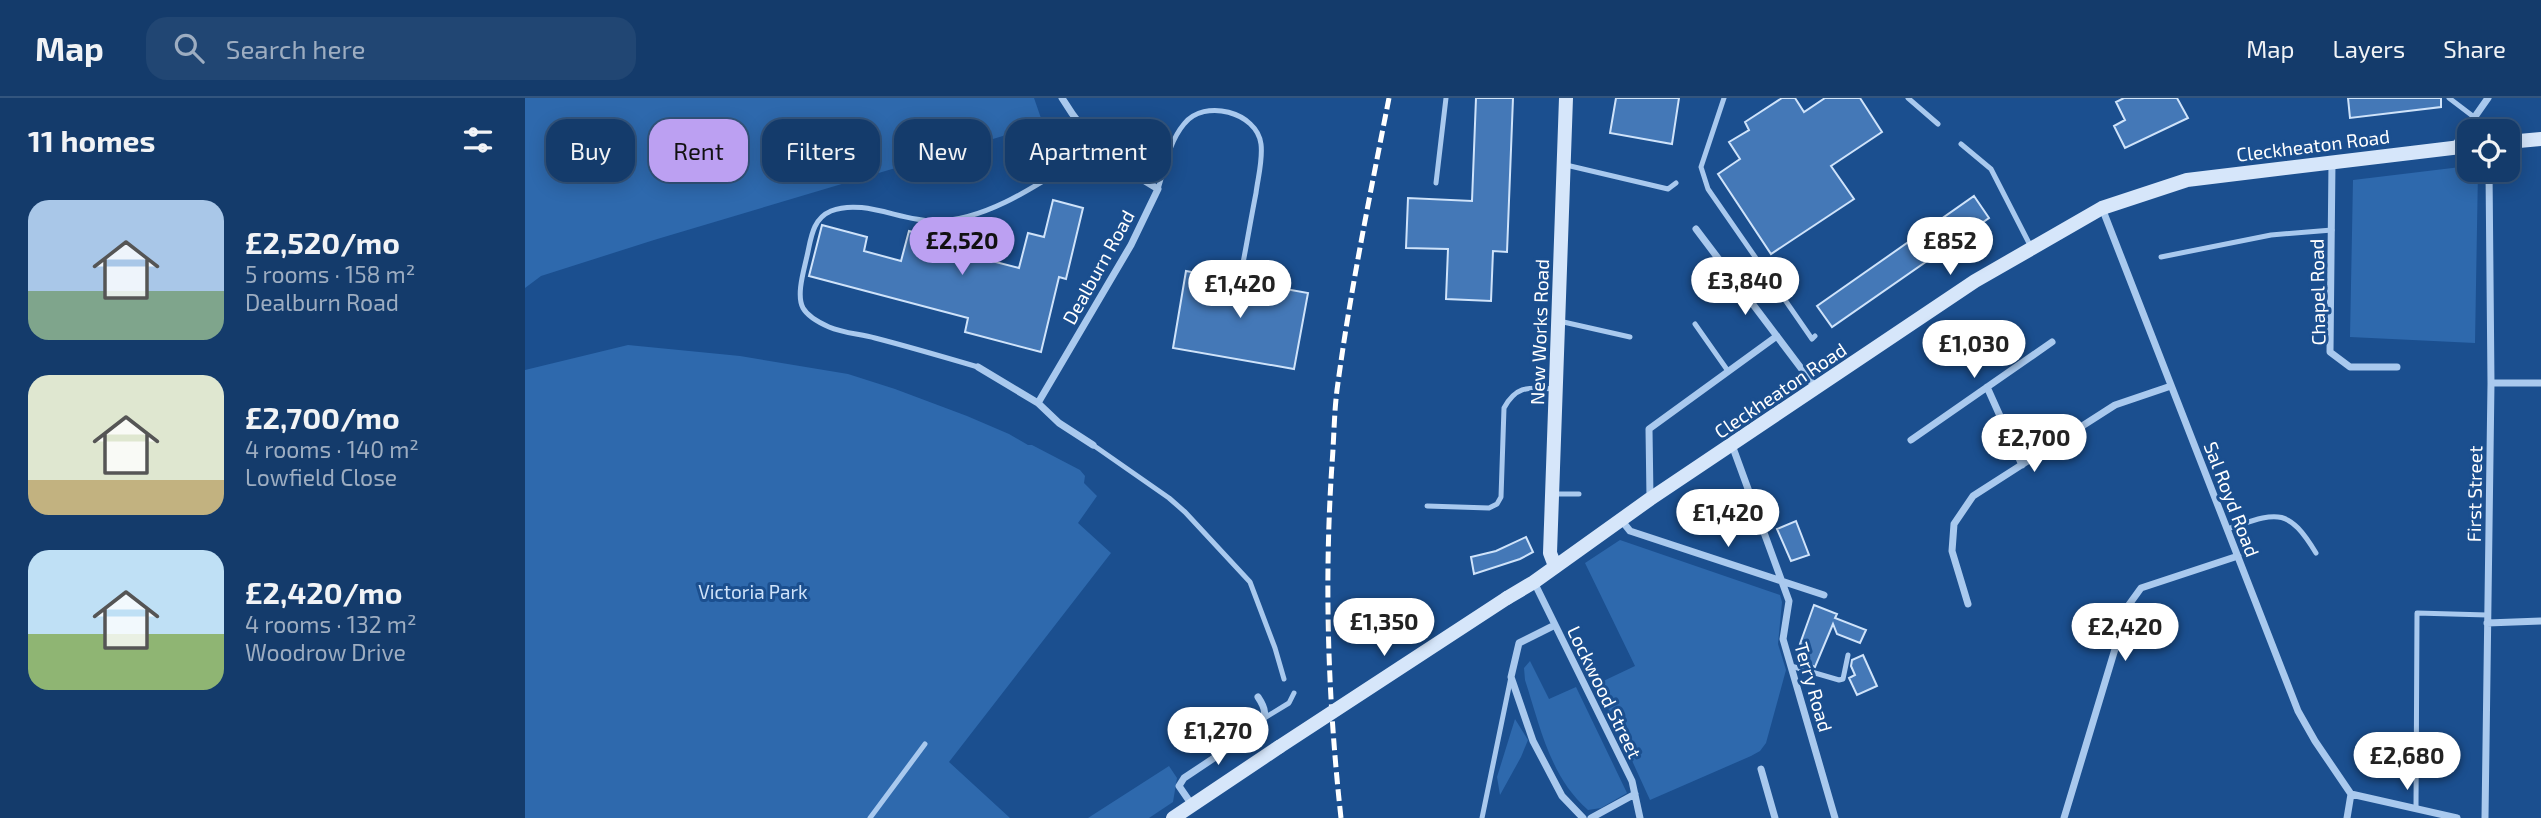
<!DOCTYPE html>
<html lang="en">
<head>
<meta charset="utf-8">
<style>
  :root { --surface:#143b6b; --page:#214673; --text:#f1f3f6; --muted:#9dadc1; --line:#33557e; --accent:#bca0f2 }
  body { margin:0; font-family:"Exo 2",sans-serif; background:var(--page); color:var(--text); height:100vh; display:flex; flex-direction:column; font-size:26px; white-space:nowrap }
  * { box-sizing:border-box; margin:0 }
  p { font-size:23px; color:var(--muted) }
  .icon { flex:none; width:38px; height:38px; fill:none; stroke:currentColor; stroke-width:2; stroke-linecap:round; stroke-linejoin:round }
  .map { position:relative; flex:1; overflow:hidden }
  .panel { display:flex; flex-direction:column; background:var(--surface); width:525px }
  .panel>* { flex:none }
  .guide { position:absolute; left:21px; top:21px; width:665px; height:63px; display:flex; gap:14px }
  .controls { position:absolute; left:1932px; top:21px; display:grid; gap:14px }
  .controls a { display:grid; place-items:center; width:63px; height:63px; border-radius:14px; background:var(--surface); box-shadow:0 4px 18px #0003,0 0 0 2px var(--line); font-size:35px }
  .price { position:absolute; translate:-50% -60px; padding:0 16px; border-radius:24px; background:#fff; color:#222; font-size:23px; line-height:46px; filter:drop-shadow(0 2px 4px #0008) }
  .price::after { content:''; position:absolute; left:50%; top:42px; width:21px; height:16px; margin-left:-10px; background:inherit; clip-path:polygon(0 0,100% 0,50% 100%) }
  .price.selected { background:var(--accent); color:#111 }
  ul { padding:0; list-style:none }
  li { display:flex; align-items:center; gap:21px; height:175px; padding:0 28px }
  li span { display:grid; place-items:center; flex:none; width:196px; height:140px; border-radius:21px; color:#555 }
  li>.icon { margin-inline-start:auto }
  span .icon { width:84px; height:84px; fill:#fffc; stroke-width:1 }
  li b { font-size:30px }
  h2 { display:flex; justify-content:space-between; align-items:center; height:84px; padding:0 28px; font-size:30px }
  .chip { padding:0 24px; border-radius:21px; background:var(--surface); box-shadow:0 4px 18px #0003,0 0 0 2px var(--line); font-size:24px; line-height:63px }
  .chip.selected { background:var(--accent); color:#111 }
  header { display:flex; align-items:center; gap:42px; box-sizing:border-box; height:98px; padding:0 35px; background:var(--surface); border-bottom:2px solid var(--line) }
  header strong { font-size:33px }
  nav { display:flex; gap:38px; margin-inline-start:auto; font-size:24px }
  .search { width:490px; height:63px; background:var(--page); display:flex; align-items:center; gap:18px; box-sizing:border-box; padding:0 24px; border-radius:21px; color:var(--muted); font-size:26px }
  main { display:flex; flex:1; min-height:0 }
  .map>svg:first-child { display:block }
</style>
</head>
<body>
<header>
<strong>Map</strong>
<div class="search"><svg class="icon" aria-label="search" viewBox="0 0 24 24"><circle cx="10" cy="10" r="6"/><path d="M15 15l6 6"/></svg>Search here</div>
<nav><a>Map</a><a>Layers</a><a>Share</a></nav>
</header>
<main>
<section class="panel">
<h2>11 homes<svg class="icon" aria-label="filters" viewBox="0 0 24 24"><path d="M4 7h16M4 17h16"/><circle cx="9" cy="7" r="2"/><circle cx="15" cy="17" r="2"/></svg></h2>
<ul>
<li><span style="background:linear-gradient(#a9c7e8 65%,#7fa58c 0)"><svg class="icon" aria-label="home" viewBox="0 0 24 24"><path d="M3 11l9-7 9 7M6 9v11h12V9"/></svg></span><div><b>£2,520/mo</b><p>5 rooms · 158 m²</p><p>Dealburn Road</p></div></li>
<li><span style="background:linear-gradient(#dfe7d0 75%,#c2b280 0)"><svg class="icon" aria-label="home" viewBox="0 0 24 24"><path d="M3 11l9-7 9 7M6 9v11h12V9"/></svg></span><div><b>£2,700/mo</b><p>4 rooms · 140 m²</p><p>Lowfield Close</p></div></li>
<li><span style="background:linear-gradient(#bfe0f5 60%,#8fb573 0)"><svg class="icon" aria-label="home" viewBox="0 0 24 24"><path d="M3 11l9-7 9 7M6 9v11h12V9"/></svg></span><div><b>£2,420/mo</b><p>4 rooms · 132 m²</p><p>Woodrow Drive</p></div></li>
</ul>
</section>
<div class="map">
<svg width="2016" height="720" viewBox="0 0 2016 720">
  <rect width="100%" height="100%" fill="#1b4f8f"/>
  <path fill="#2e69ad" d="M0,0H509L518,26L129,142L16,178L0,190Z
    M1944,68V72H1953L1950,245L1825,239L1828,82Z
    M103,247L215,258L323,276L370,291L442,318L484,336L503,347H507L555,372L560,378L559,385L572,398L553,425L586,455L424,664L485,720H0V272Z
    M1095,442L1255,497L1257,504L1253,546L1261,572L1241,645L1235,653L1226,658L1125,702L1072,586L1110,568L1060,465Z
    M1005,563L1024,601L1051,589L1102,695L1076,710L1063,712C1025,679 1015,628 1000,582L999,570Z
    M990,621L1003,642L996,659L975,697L972,679Z
    M644,668L652,680L648,704L624,720H563Z"/>
  <path fill="#4478b7" stroke="#cfe3fa" stroke-width="2" d="M951,0H988L982,154L968,153L966,203L921,201L923,151L881,150L883,100L947,103Z
    M1091,0H1154L1147,46L1085,35Z
    M1257,0H1270L1279,14L1300,0H1335L1357,34L1306,68L1329,101L1246,156L1193,76L1215,61L1204,44L1224,32L1220,24Z
    M1599,0H1652L1663,20L1600,50L1589,28L1600,22L1591,4Z
    M1823,0H1916V9L1825,20Z
    M1449,98L1464,120L1307,229L1292,208Z
    M528,102L558,110L541,181L534,179L516,254L440,234L443,220L284,178L297,127L342,139L339,153L376,163L384,133L460,153L459,161L494,170L503,135L519,139Z
    M661,173L783,195L769,271L648,250Z
    M1271,423L1284,457L1266,463L1252,431Z
    M1001,439L1008,454L995,461L949,476L946,459L971,453Z
    M1289,507L1312,516L1310,520L1341,532L1335,545L1312,536L1308,526L1290,569L1276,563L1282,549L1275,546Z
    M1338,557L1352,588L1332,597L1324,580L1330,577L1326,568L1327,562Z"/>
  <g fill="none" stroke-linecap="round" stroke-linejoin="round">
    <path stroke="#a9c9ee" stroke-width="5" d="M1199,0L1176,69L1183,91L1287,241L1290,238
      M1383,0L1413,26
      M1924,0L1949,19
      M1436,46L1466,71L1506,149
      M1041,67L1143,91L1151,85
      M911,85L921,0
      M633,91C640,69 644,44 659,26C679,0 732,14 736,46C738,62 733,79 731,95C726,120 722,145 717,170
      M1636,159L1746,137L1807,132
      M1034,223L1105,239
      M1170,226L1203,273
      M453,269C419,259 385,249 350,240C335,236 318,235 304,229C295,225 283,219 278,210C271,197 279,172 282,158C286,141 287,121 306,113C339,100 377,124 411,123C467,123 526,77 574,48
      M568,347L644,400L660,414L725,484L750,550L759,581
      M1029,396H1054
      M902,408L964,410L972,406L976,399L979,310C992,286 1005,290 1029,291
      M1702,431C1751,415 1762,407 1791,455
      M1266,568L1314,582L1318,581L1323,557
      M741,619L764,605L769,595
      M1891,711L1892,515L1962,517
      M345,720L400,646
      M957,720L986,579"/>
    <path stroke="#a9c9ee" stroke-width="7" d="M1928,50L1963,0
      M1807,64L1805,254L1825,269H1872
      M1577,110L1773,613L1790,643L1826,696
      M1171,131L1291,290
      M453,269L513,305L534,325L568,347
      M1966,285H2016
      M1462,289L1497,367
      M513,305L606,147L633,91C590,66 563,43 537,0
      M1386,342L1527,244
      M1207,347L1264,503L1258,541L1310,720
      M1125,400L1124,331L1252,238
      M1097,423L1105,433L1299,497
      M1009,484L1107,683L1115,720
      M1443,506L1427,453L1429,426L1448,398L1590,307L1646,288
      M1962,525L2016,523
      M1030,527L994,545L986,579L1008,643L1037,698L1058,720
      M1236,671L1250,720
      M1826,696L1932,720
      M667,707L654,688L659,680L734,630C742,617 741,611 733,599
      M1066,720L1110,696
      M1539,720L1603,508L1616,490L1713,458
      M1822,720L1826,696
      M1960,720L1966,285L1964,72"/>
    <path stroke="#d6e6fa" stroke-width="14" d="M1983,44L2016,41
      M1030,468L1025,455L1041,0
      M982,500L1009,484L1125,401L1450,183L1577,110L1662,82L1944,48
      M648,720L754,649"/>
    <path stroke="#fff" stroke-width="5" stroke-dasharray="12 5" stroke-linecap="butt" d="M816,720C803,602 799,485 807,366C809,341 809,316 812,292C825,194 845,97 864,0"/>
    <path stroke="#d6e6fa" stroke-width="14" d="M754,649L982,500"/>
  </g>
  <g text-anchor="middle" dominant-baseline="central" stroke-width="6" stroke-linejoin="round" paint-order="stroke">
    <g font-size="19" fill="#fff" stroke="#1b4f8f">
      <text transform="translate(1788 47) rotate(-7)">Cleckheaton Road</text>
      <text transform="translate(573 169) rotate(-61)">Dealburn Road</text>
      <text transform="translate(1792 194) rotate(-91)">Chapel Road</text>
      <text transform="translate(1014 234) rotate(-88)">New Works Road</text>
      <text transform="translate(1255 292) rotate(-34)">Cleckheaton Road</text>
      <text transform="translate(1949 396) rotate(-89)">First Street</text>
      <text transform="translate(1707 401) rotate(69)">Sal Royd Road</text>
      <text transform="translate(1289 589) rotate(74)">Terry Road</text>
      <text transform="translate(1080 594) rotate(64)">Lockwood Street</text>
    </g>
    <g font-size="19" fill="#cfe3fa" stroke="#1b4f8f">
      <text x="228" y="493">Victoria Park</text>
    </g>
  </g>
</svg>
<div class="controls">
<a><svg class="icon" aria-label="locate" viewBox="0 0 24 24"><circle cx="12" cy="12" r="6"/><path d="M12 2v4M12 18v4M2 12h4M18 12h4"/></svg></a>
</div>
<b class="price selected" style="left:437px;top:179px">£2,520</b>
<b class="price" style="left:1425px;top:179px">£852</b>
<b class="price" style="left:1220px;top:219px">£3,840</b>
<b class="price" style="left:715px;top:222px">£1,420</b>
<b class="price" style="left:1449px;top:282px">£1,030</b>
<b class="price" style="left:1509px;top:376px">£2,700</b>
<b class="price" style="left:1203px;top:451px">£1,420</b>
<b class="price" style="left:859px;top:560px">£1,350</b>
<b class="price" style="left:1600px;top:565px">£2,420</b>
<b class="price" style="left:693px;top:669px">£1,270</b>
<b class="price" style="left:1882px;top:694px">£2,680</b>
<div class="guide">
<a class="chip">Buy</a>
<a class="chip selected">Rent</a>
<a class="chip">Filters</a>
<a class="chip">New</a>
<a class="chip">Apartment</a>
</div>
</div>
</main>
</body>
</html>
